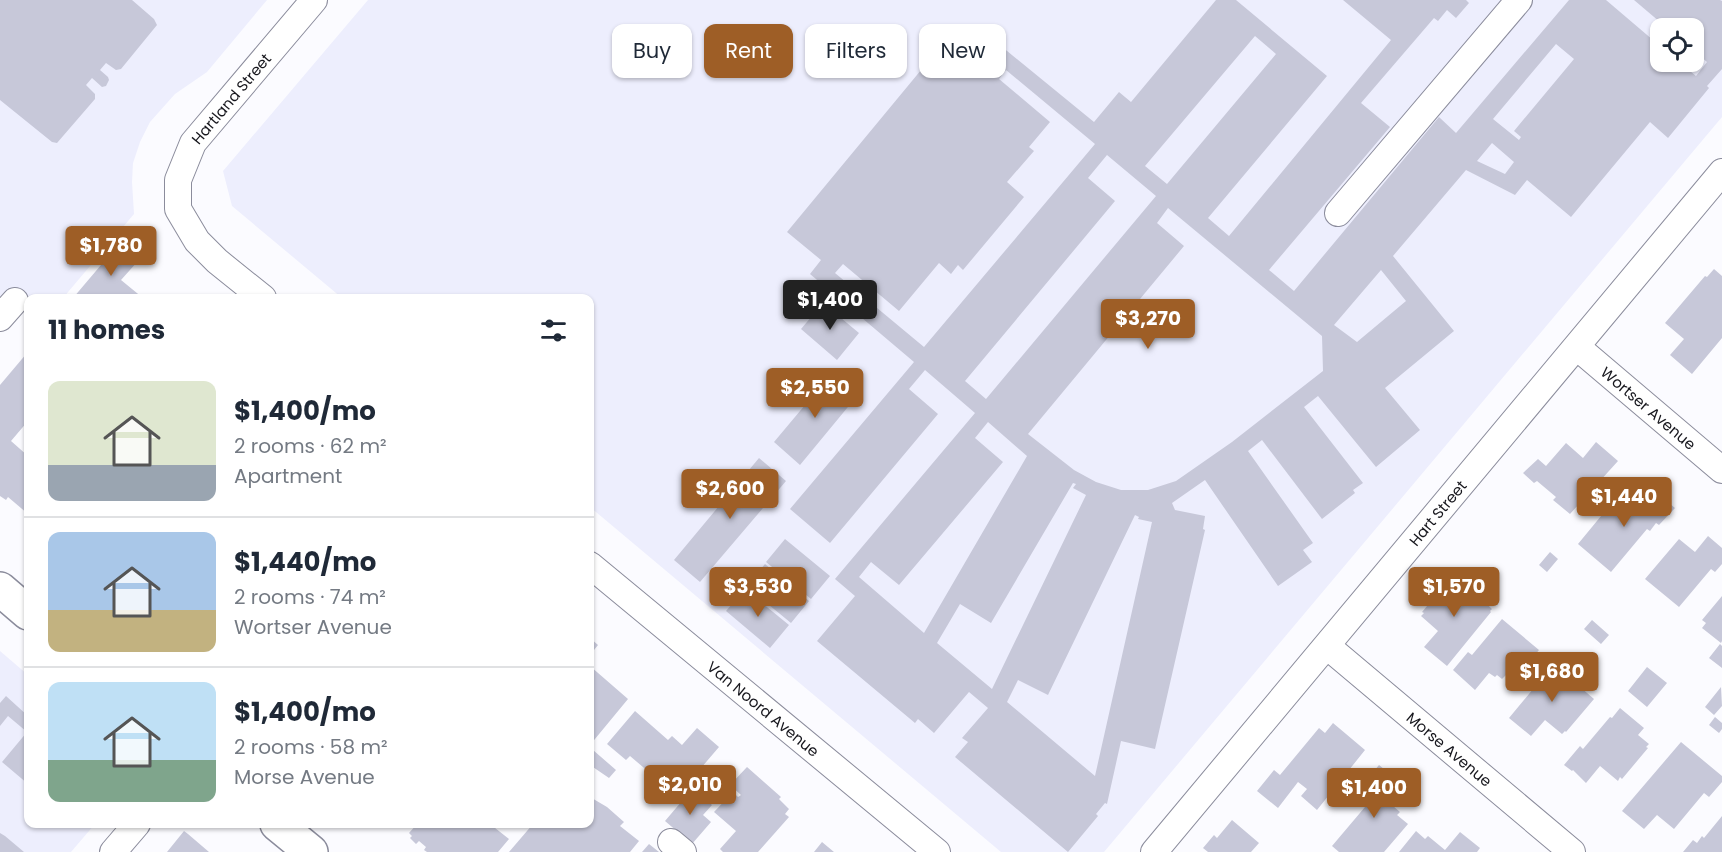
<!DOCTYPE html>
<html lang="en">
<head>
<meta charset="utf-8">
<style>
  :root { --surface:#fff; --page:#f6f6f7; --text:#1f2937; --muted:#747a83; --line:#e0e1e3; --accent:#9e5e26 }
  body { margin:0; font-family:Poppins,sans-serif; background:var(--page); color:var(--text); height:100vh; display:flex; flex-direction:column; font-size:22px; white-space:nowrap }
  * { box-sizing:border-box; margin:0 }
  p { font-size:20px; color:var(--muted) }
  .icon { flex:none; width:33px; height:33px; fill:none; stroke:currentColor; stroke-width:2; stroke-linecap:round; stroke-linejoin:round }
  .map { position:relative; flex:1; overflow:hidden }
  .sheet { position:absolute; left:24px; top:294px; width:570px; height:534px; display:flex; flex-direction:column; background:var(--surface); border-radius:12px; box-shadow:0 2px 4px #0004 }
  .sheet>* { flex:none }
  .guide { position:absolute; left:612px; top:24px; width:570px; height:54px; display:flex; gap:12px }
  .tools { position:absolute; left:1650px; top:18px; display:grid; gap:12px }
  .tools a { display:grid; place-items:center; width:54px; height:54px; border-radius:12px; background:var(--surface); box-shadow:0 2px 4px #0004; font-size:30px }
  .price { position:absolute; translate:-50% -51px; padding:0 14px; border-radius:6px; background:var(--accent); color:#fff; font-size:20px; line-height:39px; filter:drop-shadow(0 2px 3px #0008) }
  .price::after { content:''; position:absolute; left:50%; top:36px; width:18px; height:14px; margin-left:-9px; background:inherit; clip-path:polygon(0 0,100% 0,50% 100%) }
  .price.on { background:#222; color:#fff }
  ul { padding:0; list-style:none }
  li { display:flex; align-items:center; gap:18px; height:150px; padding:0 24px }
  li+li { border-top:2px solid var(--line) }
  li span { display:grid; place-items:center; flex:none; width:168px; height:120px; border-radius:12px; color:#555 }
  li>.icon { margin-inline-start:auto }
  span .icon { width:72px; height:72px; fill:#fffc; stroke-width:1 }
  li b { font-size:26px }
  h2 { display:flex; justify-content:space-between; align-items:center; height:72px; padding:0 24px; font-size:26px }
  .tag { padding:0 21px; border-radius:12px; background:var(--surface); box-shadow:0 2px 4px #0004; font-size:21px; line-height:54px }
  .tag.on { background:var(--accent); color:#fff }
  .map>svg:first-child { display:block }
</style>
</head>
<body>
<div class="map">
<svg width="1722" height="852" viewBox="0 0 1722 852">
  <rect width="100%" height="100%" fill="#fbfbff"/>
  <path fill="#edeefd" fill-rule="evenodd" d="M0,0H267L207,72L175,94L150,122L140,142L133,163L132,182L134,214L63,298L28,299L20,292L0,315Z
    M368,0H1722V117L1104,852H1001L590,507V298H342L232,206L223,171ZM1660,28H1694V62H1660Z
    M0,651L28,675V824H95L71,852H0Z"/>
  <path fill="#c7c8d9" fill-rule="evenodd" d="M0,0H132L154,19L157,25L121,69L116,70L106,63L100,70L108,77L109,80L106,86L102,87L92,78L86,85L95,94V99L57,143L52,142L0,100Z
    M1216,0H1236L1327,76L1208,218L1229,236L1391,40L1343,0H1466L1469,3L1456,18L1447,10L1438,21L1434,18L1361,103L1390,127L1269,270L1294,291L1439,117L1456,133L1569,0H1606L1660,46V62H1679L1696,76L1707,62L1694,51V28H1667L1634,0H1720L1722,1V69L1707,86L1709,88L1668,138L1650,122L1571,217L1527,180L1515,195L1466,170L1393,256L1454,331L1385,388L1420,430L1376,467L1318,396L1304,407L1363,483L1353,490L1355,493L1322,519L1262,440L1248,451L1313,543L1303,550L1312,562L1278,586L1205,480L1172,503L1175,510L1205,516L1203,529L1205,530L1155,749L1121,741L1107,804L1105,803L1096,814L1098,816L1068,852L955,757L968,742L962,738L988,708L969,692L934,733L918,719L915,723L817,641L855,596L835,579L975,413L925,370L909,389L938,414L830,543L790,509L914,362L810,274L821,260L787,232L955,29L990,59L1001,46L1094,122L1119,92L1131,102ZM1255,36L1276,54L1167,184L1145,166ZM1556,44L1574,59L1514,131L1521,137L1519,140L1493,119ZM1006,70L1095,144L924,347L835,273L843,264L899,311L939,263L951,274L958,265L963,270L1024,197L1007,182L1034,151L1029,147L1050,122L999,79ZM1492,143L1514,162L1505,174L1477,161ZM1107,155L1156,196L986,399L965,381L1115,201L1088,178ZM1168,208L1322,336L1323,371L1232,442L1176,481L1148,490H1121L1096,482L1074,470L1028,434L1184,246L1157,223ZM1381,270L1406,301L1357,342L1334,325ZM988,422L1027,456L924,633L859,577L871,562L899,585L1003,462L975,438ZM1073,483L1076,484L1073,488L1086,495L992,689L937,643L960,604L991,623ZM1135,515L1139,517L1138,519L1152,522L1095,776L1007,702L1018,680L1048,695Z
    M116,243L138,261L121,280L143,298H73L101,265L99,263Z
    M1714,269L1722,276V338L1692,374L1670,355L1684,339L1665,323L1705,276L1707,277Z
    M823,303L859,333L837,360L801,329Z
    M27,353L28,354V421L11,441L28,456V514L8,497L6,500L0,496V385Z
    M831,374L857,396L800,465L774,442Z
    M1596,442L1618,461L1570,514L1553,500L1556,497L1537,481L1534,483L1523,473L1538,459L1546,466L1566,443L1583,458Z
    M759,458L786,481L700,582L674,560Z
    M1652,489L1675,508L1659,525L1656,523L1650,531L1647,529L1611,572L1578,544L1620,493L1637,507Z
    M1708,536L1722,548V564L1715,572L1711,569L1679,607L1645,579L1679,539L1695,552Z
    M785,539L830,576L811,599L766,562Z
    M1550,552L1558,559L1547,572L1539,565Z
    M765,564L809,601L791,623L746,586Z
    M1455,573L1479,593L1477,595L1492,609L1490,611L1491,612L1447,666L1424,647L1438,631L1421,616L1424,613L1422,612Z
    M745,589L789,625L770,648L726,611Z
    M1722,596V641L1721,643L1702,628L1706,623L1702,620Z
    M1502,619L1539,650L1513,681L1506,675L1502,679L1497,675L1495,677L1489,673L1475,690L1453,670L1468,652L1472,655Z
    M1592,620L1609,635L1601,644L1584,629Z
    M590,638L598,645L590,655Z
    M1720,644L1722,646V668L1709,658Z
    M1557,663L1575,679L1573,681L1594,699L1566,732L1565,731L1562,734L1545,720L1531,736L1509,718L1553,665L1555,666Z
    M590,666L628,699L590,745Z
    M1647,667L1667,683L1647,707L1628,691Z
    M1721,687L1722,706L1714,715L1705,707Z
    M6,696L28,716V784L2,762L27,732L8,716L0,726V703Z
    M1620,708L1644,728L1638,735L1649,744L1646,747L1648,748L1622,779L1620,777L1618,781L1600,766L1586,783L1573,770L1572,771L1564,765L1580,746L1583,749L1610,717L1612,718Z
    M635,711L668,740L672,736L682,745L697,728L719,747L677,796L630,756L626,760L607,744Z
    M1715,717L1722,723V729L1719,733L1709,725Z
    M1333,723L1365,750L1317,810L1301,796L1307,789L1298,782L1278,808L1257,791L1274,770L1280,775L1319,728L1325,733Z
    M1681,742L1722,776V782L1709,797L1704,793L1674,829L1657,815L1644,829L1622,811Z
    M593,750L616,770L609,778L590,765V754Z
    M1379,765L1401,783L1386,800L1400,812L1397,815L1408,824L1384,852H1339L1332,846L1376,794L1364,783Z
    M747,767L781,797L779,799L789,809L785,814L789,817L758,852H723L720,849L736,831L714,812L733,792L738,797L741,795L730,785Z
    M693,788L712,805L703,815L711,822L692,844L665,821Z
    M590,797L607,807L624,822L620,826L639,841L630,852H509L533,824H590Z
    M1722,816V852H1683L1693,840L1697,843L1702,836L1704,838Z
    M1232,820L1259,843L1251,852H1208L1203,848L1214,835L1217,838Z
    M417,824H490L509,839L498,852H427L424,850L426,847L419,841L416,844L410,838L412,836L409,833Z
    M184,831L188,834L209,852H167Z
    M1416,831L1425,839L1428,836L1445,850L1460,832L1480,848L1477,852H1399Z
    M0,833L5,836L24,852H0Z
    M822,842L834,852H814Z
    M649,844L659,852H642Z"/>
  <g fill="none" stroke-linecap="round" stroke-linejoin="round">
    <g stroke="#8b8c9c" stroke-width="28">
      <g id="minor">
        <path d="M1338,213L1519,0"/>
        <path id="s1" d="M263,298L217,261L197,241L178,209V180L193,143L314,0"/>
        <path d="M0,318L15,301"/>
        <path id="s2" d="M1577,347L1722,470"/>
        <path id="s3" d="M590,565L937,852"/>
        <path id="s4" d="M1327,646L1572,852"/>
        <path d="M671,842L683,852"/>
        <path d="M113,852L137,824"/>
        <path id="s5" d="M1154,852L1722,172"/>
      </g>
    </g>
    <g stroke="#8b8c9c" stroke-width="36">
      <path id="major" d="M0,589L28,613
        M277,824L311,852"/>
    </g>
    <use href="#minor" stroke="#fff" stroke-width="26"/>
    <use href="#major" stroke="#fff" stroke-width="33"/>
  </g>
  <g text-anchor="middle" dominant-baseline="central" stroke-width="6" stroke-linejoin="round" paint-order="stroke">
    <g font-size="15" fill="#17171d" stroke="#fff">
      <text stroke="none"><textPath href="#s1" startOffset="252">Hartland Street</textPath></text>
      <text stroke="none"><textPath href="#s2" startOffset="94">Wortser Avenue</textPath></text>
      <text stroke="none"><textPath href="#s5" startOffset="442">Hart Street</textPath></text>
      <text stroke="none"><textPath href="#s3" startOffset="225">Van Noord Avenue</textPath></text>
      <text stroke="none"><textPath href="#s4" startOffset="160">Morse Avenue</textPath></text>
    </g>
  </g>
</svg>
<div class="tools">
<a><svg class="icon" aria-label="locate" viewBox="0 0 24 24"><circle cx="12" cy="12" r="6"/><path d="M12 2v4M12 18v4M2 12h4M18 12h4"/></svg></a>
</div>
<b class="price" style="left:111px;top:277px">$1,780</b>
<b class="price on" style="left:830px;top:331px">$1,400</b>
<b class="price" style="left:1148px;top:350px">$3,270</b>
<b class="price" style="left:815px;top:419px">$2,550</b>
<b class="price" style="left:730px;top:520px">$2,600</b>
<b class="price" style="left:1624px;top:528px">$1,440</b>
<b class="price" style="left:758px;top:618px">$3,530</b>
<b class="price" style="left:1454px;top:618px">$1,570</b>
<b class="price" style="left:1552px;top:703px">$1,680</b>
<b class="price" style="left:690px;top:816px">$2,010</b>
<b class="price" style="left:1374px;top:819px">$1,400</b>
<div class="guide">
<a class="tag">Buy</a>
<a class="tag on">Rent</a>
<a class="tag">Filters</a>
<a class="tag">New</a>
</div>
<section class="sheet">
<h2>11 homes<svg class="icon" aria-label="filters" viewBox="0 0 24 24"><path d="M4 7h16M4 17h16"/><circle cx="9" cy="7" r="2"/><circle cx="15" cy="17" r="2"/></svg></h2>
<ul>
<li><span style="background:linear-gradient(#dfe7d0 70%,#9aa5b1 0)"><svg class="icon" aria-label="home" viewBox="0 0 24 24"><path d="M3 11l9-7 9 7M6 9v11h12V9"/></svg></span><div><b>$1,400/mo</b><p>2 rooms · 62 m²</p><p>Apartment</p></div></li>
<li><span style="background:linear-gradient(#a9c7e8 65%,#c2b280 0)"><svg class="icon" aria-label="home" viewBox="0 0 24 24"><path d="M3 11l9-7 9 7M6 9v11h12V9"/></svg></span><div><b>$1,440/mo</b><p>2 rooms · 74 m²</p><p>Wortser Avenue</p></div></li>
<li><span style="background:linear-gradient(#bfe0f5 65%,#7fa58c 0)"><svg class="icon" aria-label="home" viewBox="0 0 24 24"><path d="M3 11l9-7 9 7M6 9v11h12V9"/></svg></span><div><b>$1,400/mo</b><p>2 rooms · 58 m²</p><p>Morse Avenue</p></div></li>
</ul>
</section>
</div>
</body>
</html>
